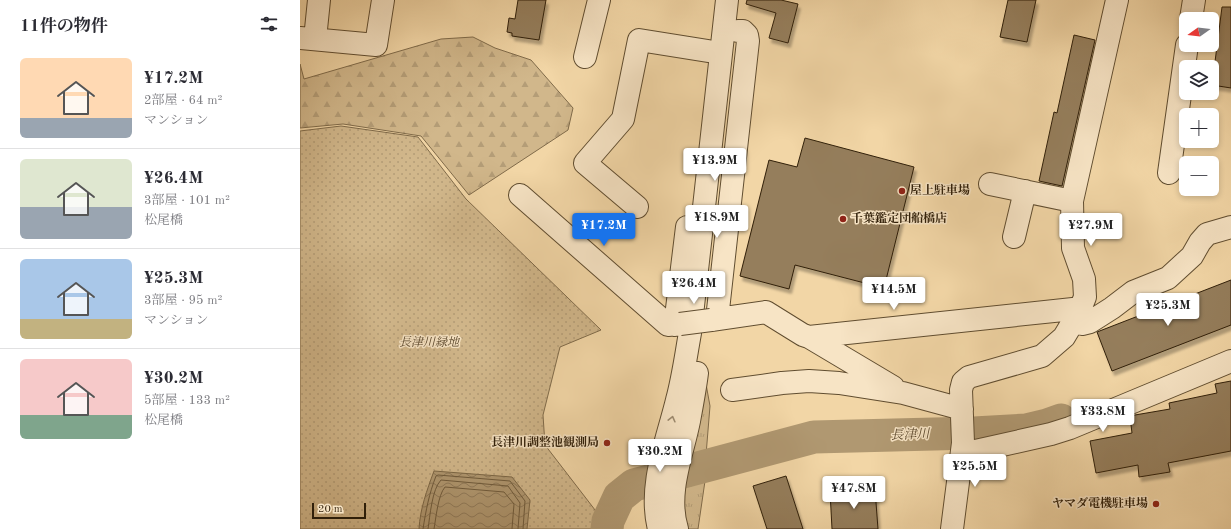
<!DOCTYPE html>
<html lang="ja">
<head>
<meta charset="utf-8">
<style>
  :root { --surface:#fff; --page:#f2f2f3; --text:#2b2b33; --muted:#7c7c81; --line:#e1e1e2; --accent:#1a73e8 }
  body { margin:0; font-family:"Old Standard TT","Noto Serif JP",serif; background:var(--page); color:var(--text); height:100vh; display:flex; flex-direction:column; font-size:15px; white-space:nowrap }
  * { box-sizing:border-box; margin:0 }
  p { font-size:13px; color:var(--muted) }
  .icon { flex:none; width:22px; height:22px; fill:none; stroke:currentColor; stroke-width:2; stroke-linecap:round; stroke-linejoin:round }
  .map { position:relative; flex:1; overflow:hidden }
  .details { display:flex; flex-direction:column; background:var(--surface); width:300px }
  .details>* { flex:none }
  .needle { width:26px; rotate:256deg }
  .controls { position:absolute; left:879px; top:12px; display:grid; gap:8px }
  .controls a { display:grid; place-items:center; width:40px; height:40px; border-radius:6px; background:var(--surface); box-shadow:0 2px 6px #0003; font-size:20px }
  .scale { position:absolute; left:12px; bottom:10px; width:54px; box-sizing:border-box; padding-left:4px; border:2px solid #301f09; border-top:0; font-size:11px; line-height:14px; white-space:nowrap; color:#301f09; -webkit-text-stroke:3px #f7e4c5; paint-order:stroke }
  .price { position:absolute; translate:-50% -34px; padding:0 9px; border-radius:4px; background:#fff; color:#222; font-size:13px; line-height:26px; filter:drop-shadow(0 1px 2px #0008) }
  .price::after { content:''; position:absolute; left:50%; top:24px; width:12px; height:9px; margin-left:-6px; background:inherit; clip-path:polygon(0 0,100% 0,50% 100%) }
  .price.on { background:var(--accent); color:#fff }
  ul { padding:0; list-style:none }
  li { display:flex; align-items:center; gap:12px; height:100px; padding:0 20px }
  li+li { border-top:1px solid var(--line) }
  li span { display:grid; place-items:center; flex:none; width:112px; height:80px; border-radius:6px; color:#555 }
  li>.icon { margin-inline-start:auto }
  span .icon { width:48px; height:48px; fill:#fffc; stroke-width:1 }
  li b { font-size:17px }
  h2 { display:flex; justify-content:space-between; align-items:center; height:48px; padding:0 20px; font-size:17px }
  main { display:flex; flex:1; min-height:0 }
  .map>svg:first-child { display:block }
</style>
</head>
<body>
<main>
<section class="details">
<h2>11件の物件<svg class="icon" aria-label="filters" viewBox="0 0 24 24"><path d="M4 7h16M4 17h16"/><circle cx="9" cy="7" r="2"/><circle cx="15" cy="17" r="2"/></svg></h2>
<ul>
<li><span style="background:linear-gradient(#ffd9b3 75%,#9aa5b1 0)"><svg class="icon" aria-label="home" viewBox="0 0 24 24"><path d="M3 11l9-7 9 7M6 9v11h12V9"/></svg></span><div><b>¥17.2M</b><p>2部屋 · 64 m²</p><p>マンション</p></div></li>
<li><span style="background:linear-gradient(#dfe7d0 60%,#9aa5b1 0)"><svg class="icon" aria-label="home" viewBox="0 0 24 24"><path d="M3 11l9-7 9 7M6 9v11h12V9"/></svg></span><div><b>¥26.4M</b><p>3部屋 · 101 m²</p><p>松尾橋</p></div></li>
<li><span style="background:linear-gradient(#a9c7e8 75%,#c2b280 0)"><svg class="icon" aria-label="home" viewBox="0 0 24 24"><path d="M3 11l9-7 9 7M6 9v11h12V9"/></svg></span><div><b>¥25.3M</b><p>3部屋 · 95 m²</p><p>マンション</p></div></li>
<li><span style="background:linear-gradient(#f6c9c9 70%,#7fa58c 0)"><svg class="icon" aria-label="home" viewBox="0 0 24 24"><path d="M3 11l9-7 9 7M6 9v11h12V9"/></svg></span><div><b>¥30.2M</b><p>5部屋 · 133 m²</p><p>松尾橋</p></div></li>
</ul>
</section>
<div class="map">
<svg width="931" height="529" viewBox="0 0 931 529">
  <defs>
    <pattern id="grass-tufts" width="24" height="20" patternUnits="userSpaceOnUse"><rect width="24" height="20" fill="#d1b78b"/><path d="M3 7l-1-3M5 7V3M7 7l1-3M15 17l-1-3M17 17v-4M19 17l1-3" fill="none" stroke="#b49d77"/></pattern>
    <pattern id="forest-firs" width="22" height="20" patternUnits="userSpaceOnUse"><rect width="22" height="20" fill="#d1b78b"/><path d="M5 1l3.5 6h-7zM16 11l3.5 6h-7z" fill="#b49d77"/></pattern>
    <pattern id="park-dots" width="8" height="8" patternUnits="userSpaceOnUse"><rect width="8" height="8" fill="#d1b78b"/><path d="M2 2h.1M6 6h.1" fill="none" stroke="#b49d77" stroke-width="1.8" stroke-linecap="round"/></pattern>
    <pattern id="water-waves" width="16" height="10" patternUnits="userSpaceOnUse"><rect width="16" height="10" fill="#b09871"/><path d="M0 5q4-4 8 0t8 0" fill="none" stroke="#907b5b"/></pattern>
    <filter id="shadow"><feDropShadow dx="2.5" dy="4.5" stdDeviation="1" flood-color="#0004"/></filter>
  </defs>
  <rect width="100%" height="100%" fill="#f2d6a6"/>
  <filter id="stains"><feTurbulence type="fractalNoise" baseFrequency=".005" numOctaves="4"/><feColorMatrix values="0 0 0 0 .2 0 0 0 0 .09 0 0 0 0 .02 0 0 0 .5 -.17"/></filter>
  <radialGradient id="worn" r=".72"><stop offset=".6" stop-color="#630" stop-opacity="0"/><stop offset="1" stop-color="#630" stop-opacity=".3"/></radialGradient>
  <path fill="url(#grass-tufts)" stroke="#806b4a" d="M406,384L410,406L406,455L386,460Z
    M407,457L405,479L381,484L385,462Z
    M405,481L398,529H383L380,487Z"/>
  <path fill="url(#forest-firs)" stroke="#806b4a" d="M173,37L195,48L231,60L273,108L268,130L169,195L121,136L43,124L0,128V64L4,79L141,39Z"/>
  <path fill="url(#park-dots)" stroke="#806b4a" d="M41,126L118,137L166,199L301,330L260,347L243,415L245,445L302,519L301,529H0V131Z"/>
  <path fill="url(#water-waves)" stroke="#7d6847" d="M134,471L212,477L230,500L227,529H119C120,509 127,490 134,471Z"/>
  <g fill="none" stroke-linecap="round" stroke-linejoin="round">
    <path stroke="#705c3d" stroke-width="1" d="M123,529C126,510 129,494 136,476L138,475L210,481L225,501L223,529
      M128,529C130,516 132,489 141,480L208,486L220,503L218,529
      M134,529C136,518 138,495 145,487L204,492L214,504L212,529"/>
    <path stroke="#b09871" stroke-width="33" d="M307,529L308,521L319,497L334,485L514,437L674,433L726,430L747,425L761,420"/>
  </g>
  <path fill="#957e5b" stroke="#301f09" filter="url(#shadow)" d="M218,0H246L239,40L212,36V33L207,32L209,18L215,19Z
    M447,0H481L498,4L488,43L469,38L476,13L446,4Z
    M708,0H736L727,42L700,37Z
    M922,7H931V88L912,85Z
    M774,35L795,40L762,186L739,181L754,112L757,113Z
    M505,138L614,167L584,288L495,265L489,289L440,276L469,160L497,167Z
    M931,280V325L812,371L797,332Z
    M931,381V451L868,463L870,472L839,477L838,465L796,473L790,441L832,433L830,417L835,415L870,409L869,403L917,393L915,384Z
    M486,476L503,529H467L453,486Z
    M575,489L578,529H532L530,491Z"/>
  <g fill="none" stroke-linecap="round" stroke-linejoin="round">
    <g stroke="#604d30" stroke-width="24">
      <path id="minor" d="M891,19L894,0
        M0,38L76,45L83,0
        M15,39L19,0
        M285,57L299,0
        M869,173L887,45
        M690,184L772,201
        M220,195L368,325L380,324
        M337,207L285,163L323,119L339,40L408,51
        M714,237L725,191
        M417,319L448,41L447,35L443,31H438
        M776,319L782,324L790,322L812,308L833,292L868,278L892,256L900,242L907,234L931,227
        M411,320L466,312L503,335L509,337L773,309L779,312
        M375,325L387,227
        M509,337L593,387
        M432,390L482,383L509,381L539,383L603,393L662,409
        M662,452H671L751,434L770,428L931,361
        M359,529C348,486 367,441 377,400C383,378 386,355 390,333L427,0
        M377,529C366,493 382,456 389,421C392,405 395,389 397,373
        M652,529L663,443L661,390L663,382L669,377L742,356L764,337L779,312L785,297L784,279L773,248L772,201L817,0"/>
    </g>
    <use href="#minor" stroke="#f7e4c5" stroke-width="22"/>
    <g stroke="#604d30" stroke-width="24" stroke-linecap="butt">
      <path id="minor-bridge" d="M380,324L411,320"/>
    </g>
    <use href="#minor-bridge" stroke="#f7e4c5" stroke-width="22"/>
  </g>
  <defs><path id="oneway-chevron" d="M-2-3.5L2.5 0L-2 3.5" fill="none" stroke-width="1.6" stroke-linecap="round" stroke-linejoin="round"/></defs>
  <use stroke="#9d8b70" href="#oneway-chevron" transform="translate(372 419) rotate(-76)"/>
  <g fill="#8f2418" stroke="#f7e4c5" stroke-width="1.5">
    <circle cx="602" cy="191" r="4"/>
    <circle cx="543" cy="219" r="4"/>
    <circle cx="307" cy="443" r="4"/>
    <circle cx="856" cy="504" r="4"/>
  </g>
  <g text-anchor="middle" dominant-baseline="central" stroke-width="3" stroke-linejoin="round" paint-order="stroke">
    <g font-size="12" font-weight="bold" fill="#301f09" stroke="#f7e4c5" text-anchor="start">
      <text x="610" y="191">屋上駐車場</text>
      <text x="551" y="219">千葉鑑定団船橋店</text>
      <text x="299" y="443" text-anchor="end">長津川調整池観測局</text>
      <text x="848" y="504" text-anchor="end">ヤマダ電機駐車場</text>
    </g>
    <g font-size="12" font-style="italic" fill="#58452a" stroke="#f7e4c5">
      <text x="129" y="343">長津川緑地</text>
    </g>
    <g font-size="13" font-style="italic" fill="#5d492d" stroke="#f7e4c5">
      <text transform="translate(610 435) rotate(-2)">長津川</text>
    </g>
  </g>
  <rect width="100%" height="100%" filter="url(#stains)"/>
  <rect width="100%" height="100%" fill="url(#worn)"/>
</svg>
<div class="controls">
<a><svg class="needle" viewBox="-14 -14 28 28"><path d="M0-13l5 13h-10z" fill="#e53935"/><path d="M0 13l5-13h-10z" fill="#7c7c81"/></svg></a>
<a><svg class="icon" aria-label="layers" viewBox="0 0 24 24"><path d="M12 4l9 5-9 5-9-5zM3 14l9 5 9-5"/></svg></a>
<a>+</a>
<a>−</a>
</div>
<div class="scale">20 m</div>
<b class="price" style="left:415px;top:182px">¥13.9M</b>
<b class="price" style="left:417px;top:239px">¥18.9M</b>
<b class="price on" style="left:304px;top:247px">¥17.2M</b>
<b class="price" style="left:791px;top:247px">¥27.9M</b>
<b class="price" style="left:394px;top:305px">¥26.4M</b>
<b class="price" style="left:594px;top:311px">¥14.5M</b>
<b class="price" style="left:868px;top:327px">¥25.3M</b>
<b class="price" style="left:803px;top:433px">¥33.8M</b>
<b class="price" style="left:360px;top:473px">¥30.2M</b>
<b class="price" style="left:675px;top:488px">¥25.5M</b>
<b class="price" style="left:554px;top:510px">¥47.8M</b>
</div>
</main>
</body>
</html>
